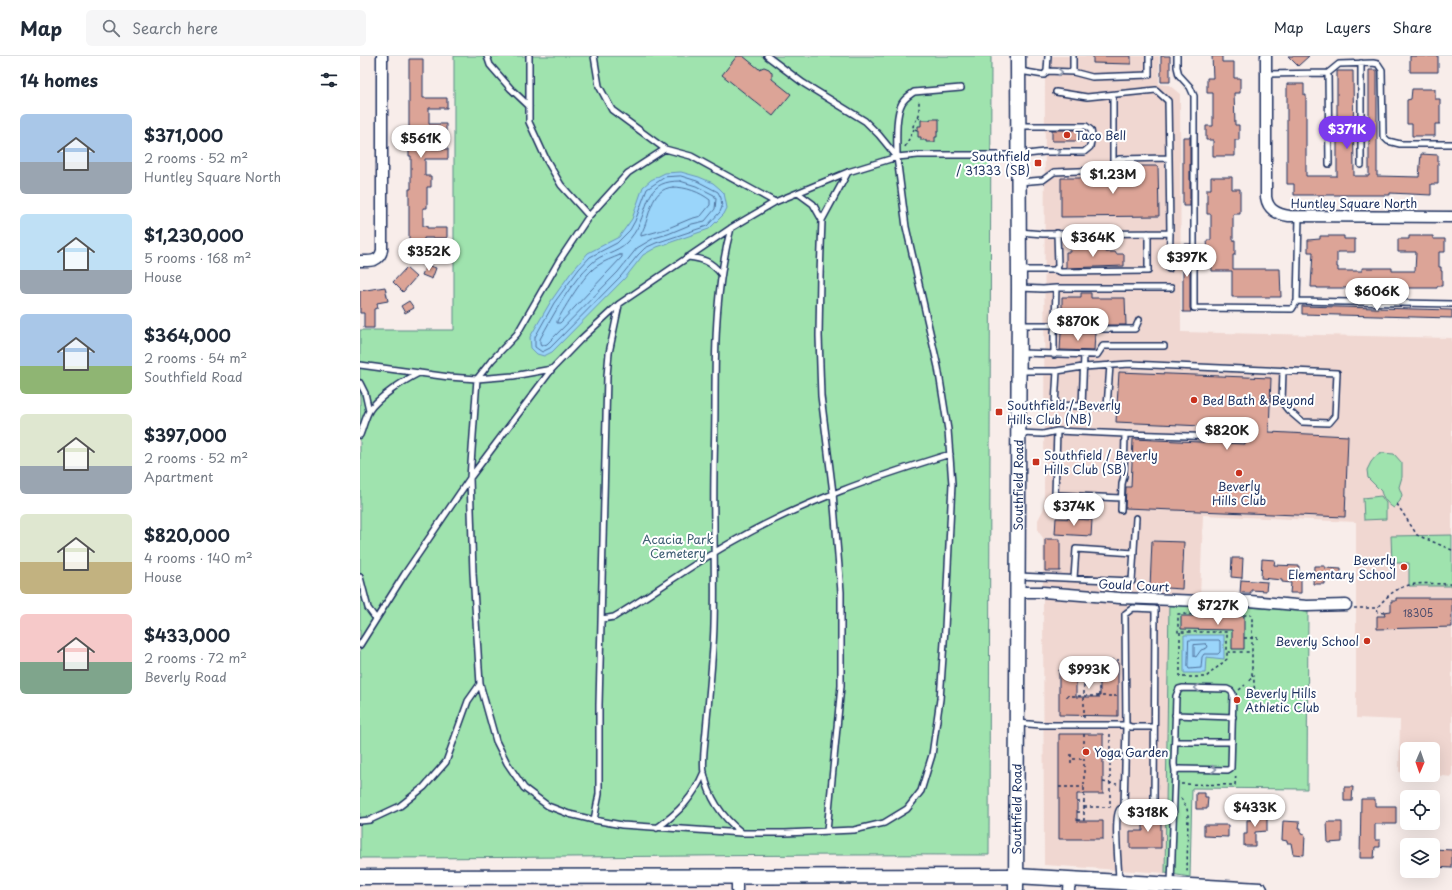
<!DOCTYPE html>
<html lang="en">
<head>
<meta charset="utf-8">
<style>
  :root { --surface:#fff; --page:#f6f6f7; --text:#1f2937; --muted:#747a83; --line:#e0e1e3; --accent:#7c3aed }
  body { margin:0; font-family:"Playpen Sans",sans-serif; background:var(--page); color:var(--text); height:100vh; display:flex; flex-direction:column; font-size:15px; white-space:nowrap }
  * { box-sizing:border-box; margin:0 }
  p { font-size:13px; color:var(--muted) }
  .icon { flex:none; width:22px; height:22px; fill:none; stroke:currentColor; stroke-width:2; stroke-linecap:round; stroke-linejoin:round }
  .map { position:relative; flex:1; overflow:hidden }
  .details { display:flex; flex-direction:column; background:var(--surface); width:360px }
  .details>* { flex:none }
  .needle { width:26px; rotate:182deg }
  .tools { position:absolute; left:1040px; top:686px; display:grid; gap:8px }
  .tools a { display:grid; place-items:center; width:40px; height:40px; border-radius:6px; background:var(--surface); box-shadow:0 4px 16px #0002; font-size:20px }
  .price { position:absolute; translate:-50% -34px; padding:0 9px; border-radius:14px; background:#fff; color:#222; font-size:13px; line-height:26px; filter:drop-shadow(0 1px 2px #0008) }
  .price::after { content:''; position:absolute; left:50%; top:24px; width:12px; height:9px; margin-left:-6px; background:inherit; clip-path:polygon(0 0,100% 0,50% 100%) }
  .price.on { background:var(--accent); color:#fff }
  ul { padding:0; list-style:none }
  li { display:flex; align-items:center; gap:12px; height:100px; padding:0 20px }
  li span { display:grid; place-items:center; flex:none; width:112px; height:80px; border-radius:6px; color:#555 }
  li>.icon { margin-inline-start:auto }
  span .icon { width:48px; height:48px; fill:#fffc; stroke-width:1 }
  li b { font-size:17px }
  h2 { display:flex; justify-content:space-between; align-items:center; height:48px; padding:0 20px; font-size:17px }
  header { display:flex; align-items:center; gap:24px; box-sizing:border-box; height:56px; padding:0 20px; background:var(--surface); border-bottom:1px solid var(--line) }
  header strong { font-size:19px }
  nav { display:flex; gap:22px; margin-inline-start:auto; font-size:14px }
  .search { width:280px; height:36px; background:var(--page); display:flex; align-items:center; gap:10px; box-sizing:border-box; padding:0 14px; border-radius:6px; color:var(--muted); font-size:15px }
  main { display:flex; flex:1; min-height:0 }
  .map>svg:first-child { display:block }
</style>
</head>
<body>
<header>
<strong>Map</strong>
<div class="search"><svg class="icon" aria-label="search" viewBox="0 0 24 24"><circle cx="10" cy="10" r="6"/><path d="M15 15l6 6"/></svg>Search here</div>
<nav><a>Map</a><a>Layers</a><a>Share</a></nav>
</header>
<main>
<section class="details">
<h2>14 homes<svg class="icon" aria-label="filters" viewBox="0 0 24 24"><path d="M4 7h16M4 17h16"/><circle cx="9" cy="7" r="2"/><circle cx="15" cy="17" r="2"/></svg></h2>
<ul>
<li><span style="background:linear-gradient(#a9c7e8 60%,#9aa5b1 0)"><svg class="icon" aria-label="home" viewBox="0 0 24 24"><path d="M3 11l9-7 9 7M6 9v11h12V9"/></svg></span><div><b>$371,000</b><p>2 rooms · 52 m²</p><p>Huntley Square North</p></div></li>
<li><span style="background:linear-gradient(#bfe0f5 70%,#9aa5b1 0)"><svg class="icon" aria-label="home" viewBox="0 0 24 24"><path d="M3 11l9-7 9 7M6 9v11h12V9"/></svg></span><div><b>$1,230,000</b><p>5 rooms · 168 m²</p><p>House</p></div></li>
<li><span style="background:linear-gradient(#a9c7e8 65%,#8fb573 0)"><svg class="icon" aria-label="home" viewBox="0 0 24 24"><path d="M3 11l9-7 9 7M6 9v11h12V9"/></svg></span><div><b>$364,000</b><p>2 rooms · 54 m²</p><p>Southfield Road</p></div></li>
<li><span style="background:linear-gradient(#dfe7d0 65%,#9aa5b1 0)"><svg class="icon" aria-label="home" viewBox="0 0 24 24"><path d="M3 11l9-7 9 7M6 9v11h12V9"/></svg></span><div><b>$397,000</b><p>2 rooms · 52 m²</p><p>Apartment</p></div></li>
<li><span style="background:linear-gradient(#dfe7d0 60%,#c2b280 0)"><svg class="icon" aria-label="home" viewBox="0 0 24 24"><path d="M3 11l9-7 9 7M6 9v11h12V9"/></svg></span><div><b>$820,000</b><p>4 rooms · 140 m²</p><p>House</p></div></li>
<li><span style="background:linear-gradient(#f6c9c9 60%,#7fa58c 0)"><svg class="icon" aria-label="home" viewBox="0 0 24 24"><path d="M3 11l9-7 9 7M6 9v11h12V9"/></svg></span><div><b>$433,000</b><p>2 rooms · 72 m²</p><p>Beverly Road</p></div></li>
</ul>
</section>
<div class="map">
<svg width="1092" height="834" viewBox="0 0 1092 834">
  <rect width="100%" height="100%" fill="#f8edea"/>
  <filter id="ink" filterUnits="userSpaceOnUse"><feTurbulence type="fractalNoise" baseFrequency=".025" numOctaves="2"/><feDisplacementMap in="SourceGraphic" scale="8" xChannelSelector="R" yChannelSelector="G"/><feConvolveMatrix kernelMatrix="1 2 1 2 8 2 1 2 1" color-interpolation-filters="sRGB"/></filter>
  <g filter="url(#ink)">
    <path fill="#f0d7d1" d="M685,0H799V28L809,29L820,38L821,276L1092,282V721L1073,719V693H1047V717L1039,716L1040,664L996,662V466L843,459L840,542L683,533V482L678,475V464L684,452Z
      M683,541L809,546L805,817L684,809Z"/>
    <path fill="#9fe3ae" stroke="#5d8986" d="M94,0H631L629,799C419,798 210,802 0,802V274H94Z
      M1022,397L1034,398L1042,407V421L1039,431L1042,439L1040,445L1034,452C1028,449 1022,441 1021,435L1008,422L1007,414L1011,406L1016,400Z
      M1021,440L1026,447V463L1004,464L1003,442Z
      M1092,479V530H1049V507H1032L1031,480Z
      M809,546L948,555L947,733L832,732L830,821L805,817Z"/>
    <path fill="#9ad5fa" stroke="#6793bc" d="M321,116L339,121L353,127L360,133L364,137L367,152L364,158L349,173L297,191L283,199L265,222L192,296L184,300L177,298L171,292L170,281L191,245L210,218L228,197L259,181L272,163L283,131L291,124L305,117Z
      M824,579H864V603L846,601L845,617H824Z"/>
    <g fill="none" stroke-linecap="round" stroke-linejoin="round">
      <path stroke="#4e719c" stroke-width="1" d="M321,120L337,125L358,136L361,142L362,151L360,156L347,170L296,187L285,192L278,199L261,220L190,292L182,296L175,291V281L194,247L219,213L230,201L257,187L270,174L275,165L287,133L305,121Z
        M320,125L336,130L354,139L356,143L355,153L345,165L332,168L308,178L294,182L277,192L258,216L187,288L181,290L180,288V283C194,258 211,225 232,207C241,198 257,196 266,187C272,181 277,174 280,166C290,143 288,125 320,125Z
        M313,131C326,131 340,136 350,144V149L341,160L330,163L306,173L281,180V178C291,161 289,133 313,131Z
        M260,199H262V201L200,267H197V265C205,251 224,218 237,210C244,205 253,202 260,199Z
        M829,584H859L860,585V596L858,598H844L842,601L841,612L829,613L828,611Z
        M846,588L848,590L847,592L841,594L836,601L834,600V589Z"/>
    </g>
    <path fill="#dca497" stroke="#1b2f5e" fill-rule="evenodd" d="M377,0H383L399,13L404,11L409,13L412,17V23L431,38L413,60L362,19Z
      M733,0H771V8L733,7Z
      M801,0H810V26H801Z
      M852,0H862V6H874V22H880V37H874L875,69H879V84H875V100H853V84H846V70H853V37H847V22H853Z
      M928,0H949L938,10Z
      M1050,0H1078V16H1050Z
      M49,3H63V42H87V52H69V68H86V78H67V93H88V103H65V120H71V131H67V152H63V170H67V172H87V182H64L63,205H49V133H51V100H49Z
      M1009,14H1017V120L1059,121L1061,98L1078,99V128H1071V139L1030,137V139H934V128H927V28H944V39H946V120H977V15H993L994,120H1009Z
      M1052,33H1075V43H1080V68H1075V80H1052V68H1047V44L1051,43Z
      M570,63H579V75H577V81H575V86H566V84H561V81H558V70H561V64H570Z
      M692,74H723V85H692Z
      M823,81H830V150H823Z
      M762,110H798L799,160L701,161V122H762Z
      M851,121H872V133H880V158H873V184H875V199H873V213H920L921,241H872V215H852L851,199H848L847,184H851V158H847V133H851Z
      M960,180H984V183H995V196H977V211H978V215H1002V212H1032V215H1055L1056,196H1038V183H1049V180H1073V183H1085V196H1079V211H1081V215H1082V230H1077V232H957V231H951L953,196H948V184L960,183Z
      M823,188H830V252L831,256H823Z
      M710,191H745V196H756V198H764V210L706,212V196H710Z
      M66,209L76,212L72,223L62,219Z
      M46,212L56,221L43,236L33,226Z
      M25,231L28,245L17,247L18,252L14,253V272H4V257H0V235Z
      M721,237H731V242H765L766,269H702V241H721Z
      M49,245L54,252L45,257L41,250Z
      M942,250L1092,254V262L942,258Z
      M701,277H735L734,295L700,294Z
      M759,316L911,322L909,376L988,380L985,461L765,452L766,431H771L773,383L885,388V372L756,366Z
      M696,462L732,464L731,480L695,478Z
      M685,483H700V515H685Z
      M792,485L824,486L822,533L790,531Z
      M872,502H883L882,522L871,521Z
      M902,503L915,504L914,509L939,510V522L941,523V537H930L931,527L922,526V524L901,522Z
      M954,510H965V512L981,513V525L965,524V528H953Z
      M881,524L907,526L906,535L891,534V537H880Z
      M1036,542H1092V571L1017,573V560H1025L1024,556L1031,555V545H1036Z
      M821,560H884V593H872V574L821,573Z
      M712,606H758V660L699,659V614H712ZM716,624H740V641H716Z
      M699,678H743V738H717V765H743V783H699Z
      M984,731H993L992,745H984Z
      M836,737H845V741H848L847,753H836Z
      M1001,743H1015V750H1036V768H1015V784H1020V791H1015L1014,802H1000Z
      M783,757H801V792H770V775H783Z
      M891,757L907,758V775L895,776V790H884V778H887V764H891Z
      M923,765L940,766L939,772H941V778L945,779L944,799L933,798L931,787H927V785L922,784Z
      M967,766H982V786L968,787Z
      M844,769H868V781L844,780Z
      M1073,793L1092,794V812L1073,811Z"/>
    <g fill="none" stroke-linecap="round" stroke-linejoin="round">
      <g stroke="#1b2f5e" stroke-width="8">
        <path id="lane" d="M127,0L130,9L151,33L169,50
          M169,0V66L186,103L201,129L229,160
          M234,0L239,30L252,54L305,93L331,100L415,146
          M407,0L443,27L505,65L519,79L537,101L558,99H659L684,96H724L730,91L732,80L731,74L726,70H660
          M817,0V11L819,19L830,31L834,40V252L932,253L937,245L939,161
          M1001,7V109
          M660,15L684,19L687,15L713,16L732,21L789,19V0
          M687,15L688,0
          M713,16V0
          M968,17L969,108
          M906,18L968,17L979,8L1013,7L1018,8L1022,14L1023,80L1028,85L1040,88H1092
          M696,36L727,41L796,34L808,45L809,102
          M753,39V107
          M537,101C537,86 535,60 542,47C545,42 550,39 554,36L601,32
          M659,126L683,124L694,116L743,114L759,103L809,102L810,177
          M438,137L453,148L462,164
          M371,172C356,228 355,286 355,345C355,385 353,426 354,466C354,500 355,534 354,569C353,604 349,639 346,674C345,687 342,705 344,717C349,742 362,761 381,776
          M659,176L683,178L810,177L809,213
          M328,201C343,203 351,205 361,218
          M660,214H695L698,210L697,177
          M695,214L701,216L788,215V177
          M660,232L683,233L696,232H811
          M696,232L695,269L698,273H775L779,264
          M937,245L1092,248
          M659,269H695L694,276V299
          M660,297L737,299L743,290H804
          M0,309L89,321L117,323L110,422L113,517L120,628L136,685L147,707L164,732L188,750L209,758L234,764L262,769L382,777H425L494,774L524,767L547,753L561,735L572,699L580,643L585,572L592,428L588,374L578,311L546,171L537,101L488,116L415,146L371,172L259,248L220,284L192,313L153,320L117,323L132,304L157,278L199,205L229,160L268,117L305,93
          M659,315H697L723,311L770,308L977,317L975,360L969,367L942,366L928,354L922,346L923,314
          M697,315L695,349L747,351L750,309
          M0,327L5,337L9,355
          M722,350L724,299
          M697,375L695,439L761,442
          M659,377L683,378L697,375L765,378L764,420L762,428L761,454
          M765,378L860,381
          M0,379C3,372 5,362 9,355C17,342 45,324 59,317
          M658,520L772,525L776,462
          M0,521L8,552L16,563
          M714,522L716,493L774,497
          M242,563L254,561C294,537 332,508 374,485C442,446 515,421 590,398
          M0,589L44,519L110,422L192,313
          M815,659L873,661
          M657,667L681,669H766L765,558L773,552L795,553L794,750C786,750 766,749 760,753C753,758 759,814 759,824
          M815,686H872
          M764,752L766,669L771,671H794
          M234,764L239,738V649L247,320L249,297L259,249
          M0,765L10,764L40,750L64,731L86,706L108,645L120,628
          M297,772C319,756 333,742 344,716
          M467,775L481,630V536L473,437L461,340L459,280L460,219L462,164L488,116
          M811,827L815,715L814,708L816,640L819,633L823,632L867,633L871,635L873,638L871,712L868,714L819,713L815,715"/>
      </g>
      <g stroke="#1b2f5e" stroke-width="13">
        <path id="street" d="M906,0V141C908,154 917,158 929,160L1092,161
          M0,205C10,205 20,206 22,194V0
          M657,536H683L760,542L841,545H890L947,550L986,549
          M377,834V820
          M709,834L710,823"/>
      </g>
      <g stroke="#1b2f5e" stroke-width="17">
        <g id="secondary">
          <path d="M0,821L656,820L900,834"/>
          <path id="s1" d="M656,834L659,232L658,0"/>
        </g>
      </g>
      <path stroke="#1b2f5e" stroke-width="1.5" stroke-dasharray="3 3" stroke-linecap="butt" d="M558,61L562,64
        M558,74L554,73L553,70L559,59V43
        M545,91L554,73
        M1037,448L1057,479L1092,494
        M994,552H1017
        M1024,557L1018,556L1017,552C1041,522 1058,528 1092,528
        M820,576V621H846L867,603V596
        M884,582H898
        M708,614V604H739
        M892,619L894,620C894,626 893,634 898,638
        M890,625L892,619V559L818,558V576H867V596H892
        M724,626H738
        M879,634L885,629
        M706,640H760
        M739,640V604H759
        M724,662V624
        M711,698V703
        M743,703H759
        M711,707V703H725
        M743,726L757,728
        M821,728L875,729L876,717
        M699,731H724
        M821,742L827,753L828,758L827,818
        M717,746H724
        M724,751H750V677
        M717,756H724
        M717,764H724V676"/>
      <use href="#lane" stroke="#fff" stroke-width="5"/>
      <use href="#street" stroke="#fff" stroke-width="10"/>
      <use href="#secondary" stroke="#fff" stroke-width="14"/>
    </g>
    <defs><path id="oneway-chevron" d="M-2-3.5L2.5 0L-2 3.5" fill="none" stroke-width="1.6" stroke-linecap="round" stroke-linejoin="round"/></defs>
    <g stroke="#8d97ae">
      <use href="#oneway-chevron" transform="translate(700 16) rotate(1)"/>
      <use href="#oneway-chevron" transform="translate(698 96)"/>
      <use href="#oneway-chevron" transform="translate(837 632) rotate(-179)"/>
      <use href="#oneway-chevron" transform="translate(854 713)"/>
    </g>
  </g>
  <g fill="#c8321e" stroke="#fff" stroke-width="1.5">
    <circle cx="707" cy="79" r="4"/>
    <rect x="674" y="103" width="8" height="8" rx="2"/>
    <circle cx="834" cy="344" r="4"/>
    <rect x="635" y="352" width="8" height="8" rx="2"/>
    <rect x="672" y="402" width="8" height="8" rx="2"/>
    <circle cx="879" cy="417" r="4"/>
    <circle cx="1044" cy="511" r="4"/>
    <circle cx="1007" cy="585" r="4"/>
    <circle cx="877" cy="644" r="4"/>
    <circle cx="726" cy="696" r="4"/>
  </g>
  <g text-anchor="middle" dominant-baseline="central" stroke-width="4" stroke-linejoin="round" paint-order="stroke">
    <g font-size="10" fill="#4b4c6c">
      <text x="1058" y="556">18305</text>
    </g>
    <g font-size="12" fill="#1b2f5e" stroke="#fff" text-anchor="start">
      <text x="715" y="79">Taco Bell</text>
      <text x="670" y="100" text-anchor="end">Southfield<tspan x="670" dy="14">/ 31333 (SB)</tspan></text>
      <text x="842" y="344">Bed Bath &amp; Beyond</text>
      <text x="647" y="349">Southfield / Beverly<tspan x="647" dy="14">Hills Club (NB)</tspan></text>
      <text x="684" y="399">Southfield / Beverly<tspan x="684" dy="14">Hills Club (SB)</tspan></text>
      <text x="879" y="430" text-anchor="middle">Beverly<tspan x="879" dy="14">Hills Club</tspan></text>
      <text x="1036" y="504" text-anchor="end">Beverly<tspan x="1036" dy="14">Elementary School</tspan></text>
      <text x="999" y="585" text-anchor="end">Beverly School</text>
      <text x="885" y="637">Beverly Hills<tspan x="885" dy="14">Athletic Club</tspan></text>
      <text x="734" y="696">Yoga Garden</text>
    </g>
    <g font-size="12" fill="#1b2f5e" stroke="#fff">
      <text x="994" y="147">Huntley Square North</text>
      <text stroke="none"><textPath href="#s1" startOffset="405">Southfield Road</textPath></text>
      <text transform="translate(774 529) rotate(3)">Gould Court</text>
      <text stroke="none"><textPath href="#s1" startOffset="81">Southfield Road</textPath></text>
    </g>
    <g font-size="12" fill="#3c5c72" stroke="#fff">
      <text x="318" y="483">Acacia Park<tspan x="318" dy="14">Cemetery</tspan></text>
    </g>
  </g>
</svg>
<div class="tools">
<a><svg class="needle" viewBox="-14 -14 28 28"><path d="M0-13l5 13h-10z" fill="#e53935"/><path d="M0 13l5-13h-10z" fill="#747a83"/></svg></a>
<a><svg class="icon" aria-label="locate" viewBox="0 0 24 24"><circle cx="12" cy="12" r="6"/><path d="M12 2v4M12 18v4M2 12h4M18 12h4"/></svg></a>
<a><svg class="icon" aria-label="layers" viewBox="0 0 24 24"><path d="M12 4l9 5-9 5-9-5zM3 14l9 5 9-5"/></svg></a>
</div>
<b class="price on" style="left:987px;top:94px">$371K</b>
<b class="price" style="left:61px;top:103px">$561K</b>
<b class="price" style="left:753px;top:139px">$1.23M</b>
<b class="price" style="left:733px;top:202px">$364K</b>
<b class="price" style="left:69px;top:216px">$352K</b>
<b class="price" style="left:827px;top:222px">$397K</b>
<b class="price" style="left:1017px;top:256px">$606K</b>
<b class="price" style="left:718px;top:286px">$870K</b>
<b class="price" style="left:867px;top:395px">$820K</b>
<b class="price" style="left:714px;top:471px">$374K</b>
<b class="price" style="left:858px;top:570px">$727K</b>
<b class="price" style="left:729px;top:634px">$993K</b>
<b class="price" style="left:895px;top:772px">$433K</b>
<b class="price" style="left:788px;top:777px">$318K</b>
</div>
</main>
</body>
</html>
